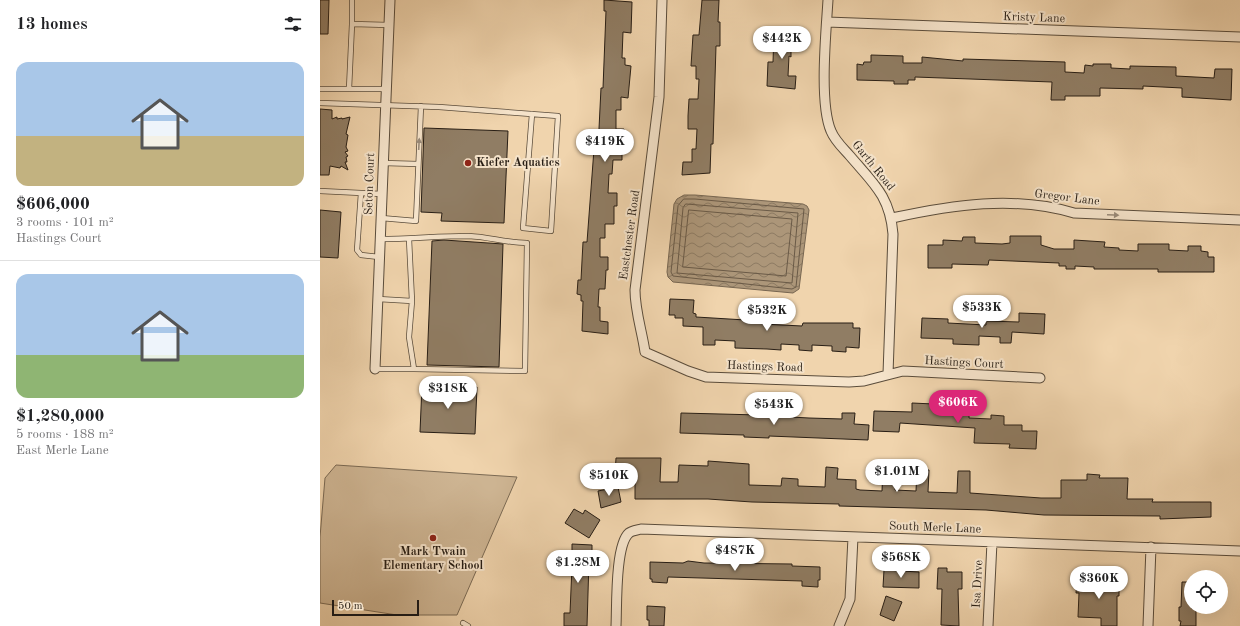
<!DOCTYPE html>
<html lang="en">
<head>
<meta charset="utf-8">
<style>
  :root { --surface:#fff; --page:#f6f6f6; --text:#202124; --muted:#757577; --line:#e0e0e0; --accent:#db2777 }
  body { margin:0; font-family:"Old Standard TT",serif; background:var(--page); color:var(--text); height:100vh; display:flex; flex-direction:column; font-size:15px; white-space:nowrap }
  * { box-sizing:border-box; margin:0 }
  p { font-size:13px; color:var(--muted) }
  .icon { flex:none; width:22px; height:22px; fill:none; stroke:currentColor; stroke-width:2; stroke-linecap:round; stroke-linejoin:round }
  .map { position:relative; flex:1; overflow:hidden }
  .details { display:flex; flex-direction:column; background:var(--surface); width:320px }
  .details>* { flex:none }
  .tools { position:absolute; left:864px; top:570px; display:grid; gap:8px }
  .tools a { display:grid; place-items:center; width:44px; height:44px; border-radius:50%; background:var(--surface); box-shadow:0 4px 16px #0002; font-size:20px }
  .scale { position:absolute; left:12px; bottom:10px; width:87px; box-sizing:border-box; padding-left:4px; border:2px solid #281e15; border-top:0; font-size:11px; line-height:14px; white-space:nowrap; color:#281e15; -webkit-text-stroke:3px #f5e3ca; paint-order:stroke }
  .price { position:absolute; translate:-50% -34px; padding:0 9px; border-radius:14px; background:#fff; color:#222; font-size:13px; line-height:26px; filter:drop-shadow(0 1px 2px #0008) }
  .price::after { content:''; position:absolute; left:50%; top:24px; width:12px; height:9px; margin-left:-6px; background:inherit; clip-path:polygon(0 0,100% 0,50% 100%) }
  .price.on { background:var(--accent); color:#fff }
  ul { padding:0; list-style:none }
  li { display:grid; align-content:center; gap:8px; height:212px; padding:0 16px }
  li+li { border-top:1px solid var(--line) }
  li span { display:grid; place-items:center; height:124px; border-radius:12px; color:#555 }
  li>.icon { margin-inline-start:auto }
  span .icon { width:72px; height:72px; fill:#fffc; stroke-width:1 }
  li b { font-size:17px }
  h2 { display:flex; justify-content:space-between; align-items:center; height:48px; padding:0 16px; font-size:17px }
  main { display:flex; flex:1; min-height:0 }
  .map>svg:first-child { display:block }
</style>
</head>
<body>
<main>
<section class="details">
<h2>13 homes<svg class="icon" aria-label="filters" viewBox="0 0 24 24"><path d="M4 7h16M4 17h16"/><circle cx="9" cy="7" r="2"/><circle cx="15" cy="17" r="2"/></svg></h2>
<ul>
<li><span style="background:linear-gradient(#a9c7e8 60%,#c2b280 0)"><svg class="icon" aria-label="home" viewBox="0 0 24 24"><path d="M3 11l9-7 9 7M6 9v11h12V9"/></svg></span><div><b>$606,000</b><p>3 rooms · 101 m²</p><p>Hastings Court</p></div></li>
<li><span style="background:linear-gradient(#a9c7e8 65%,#8fb573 0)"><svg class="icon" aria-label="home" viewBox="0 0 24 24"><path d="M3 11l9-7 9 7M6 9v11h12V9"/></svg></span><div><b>$1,280,000</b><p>5 rooms · 188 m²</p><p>East Merle Lane</p></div></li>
</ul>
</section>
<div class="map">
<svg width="920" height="626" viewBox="0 0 920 626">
  <defs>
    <pattern id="water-waves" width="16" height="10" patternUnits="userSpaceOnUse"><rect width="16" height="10" fill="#ac9679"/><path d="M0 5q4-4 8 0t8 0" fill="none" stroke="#8c7a62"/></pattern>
  </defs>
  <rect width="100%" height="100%" fill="#f0d4ad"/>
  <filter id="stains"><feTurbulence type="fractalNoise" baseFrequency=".005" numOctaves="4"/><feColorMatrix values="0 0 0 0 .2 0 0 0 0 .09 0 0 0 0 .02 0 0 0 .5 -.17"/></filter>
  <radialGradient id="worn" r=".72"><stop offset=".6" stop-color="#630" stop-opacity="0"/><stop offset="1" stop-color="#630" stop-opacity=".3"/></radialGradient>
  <path fill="#ceb593" stroke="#7b6a54" d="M16,465L197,477L137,615H77L0,603V537L5,478Z"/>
  <path fill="url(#water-waves)" stroke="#776651" d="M364,195H375L483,204L487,206L489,210L479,289L473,293L353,282L348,277L347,272L354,204L357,199Z"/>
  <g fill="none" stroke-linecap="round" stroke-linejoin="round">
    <path stroke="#6a5a47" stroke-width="1" d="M364,199H375L484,209L476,287L472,289L353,276L351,272L358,206Z
      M366,204L478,213L472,283L357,273L363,208Z
      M369,210L472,219L466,276L363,267Z"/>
  </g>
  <path fill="#907d64" stroke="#281e15" d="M0,0H9L8,34H0Z
    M284,0L312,2L311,33L303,32L302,58H305V65L311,66L308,98L301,97V110H296V129H304V142H302V160H293L292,174H289L288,193H297V206H294V224H285V238H280V257H288V270H286L285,289H279L278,307H280V321L288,322V334L262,331L263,301H261V295L257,294L258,280H261L263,242H267L274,149H278L281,88H283L286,11H284Z
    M382,0H399L398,22H400V46H396L393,144H391L390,173L362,175L363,162H372V149H376L377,129H368V116L369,99H378L379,79H376V66H371L373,35H379Z
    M467,30H480V43L471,42V57L469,56L468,76H476L475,89L447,86L448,62H453L454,32H467Z
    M551,55L583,56V63H602V57L643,61V59L745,62V72L764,73L765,65L773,66V64H791V68L810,69V66L856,67V76L894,78L895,69H912L911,100L862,97V88L823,86V89L780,88V96H745V100H731L732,82L595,77V80H588V84H574V81L537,80V64L543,65L544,62H551Z
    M0,109L12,110V119L17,117V119L22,118V119L30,117L26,134L28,135L26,147L28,151L25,152L28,156L26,157L27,162H25L28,170L21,166L20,168L10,166L9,175H0Z
    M104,128L188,131L184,223L121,221L122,213L101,212Z
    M0,210L21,212L18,258L0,257Z
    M690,236H721V245L734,249H754V240L785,242L784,247L799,248V250L818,251V244H849V250L868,251V246H881V251L888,252V257H894V272H838V269H774V267L755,266V269H746V266H739V263L669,260L668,265L632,264V268H608V245H623V240L642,241L643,237H655V243L682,244L690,243Z
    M124,240L183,244L179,367L107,365L112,241Z
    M350,299L374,300L373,313L376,314V317L442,321V324L482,326L483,323H533V328H540L539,348L526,347V352L512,351V346L492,345V351L479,350V345L461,344V350L447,349L415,348V341L395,340V345H383V327L363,326V318H355V315H349Z
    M699,313L725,314L724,334L692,332L691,343H680V337L659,336V345L633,344V339L601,338L602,318L628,319V323L666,325V321L699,322Z
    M102,385L157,387L155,434L100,432Z
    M592,403L635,405V409L649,410V418L671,419V415L684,416V425H702V431H717L716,449L689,448L690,444L654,443L655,428L580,423L579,432L553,431L554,411L592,412Z
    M439,410L470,411V417L489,418L522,419V413H535L534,424L549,425L548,440L449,436V438L424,437V435L360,433L361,413L439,415Z
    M296,458H341L340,482H358L359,465L388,466V461L429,464V485L461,486L462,478L478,479V486L505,487L506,467L518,468L517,479L536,480V489L540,490L562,491L563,468L575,469V490L596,491L597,469L609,470L608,492L637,493L638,471H650V493L721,498H741V480H767V474L780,475L779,478H808L807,499H833L832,502H891V517L840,519V516L724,515L666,510L519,506V504L432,502L388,499H315V475L295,474Z
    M298,487L301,502L281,508L278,491Z
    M254,509L263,514L265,510L280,520L269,538L245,523Z
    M252,544L272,545V560H269L267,626H244V613H250L252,566H244V551L252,552Z
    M368,561L384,563L472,564V566L500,567V580H498V587L482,586V581L348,577L347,583L332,582V579H330V562L363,563Z
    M618,568H627V572H642V589H638L639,626L621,625L622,589H617Z
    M564,570L599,572V588L563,587Z
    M757,579L799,580V596H797V626H781V618L758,617L759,593H756Z
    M862,582H871V608H876V626H860L861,621H859V607H861Z
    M566,596L582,602L574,621L560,615Z
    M327,606L345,607L344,626H329V620H327Z"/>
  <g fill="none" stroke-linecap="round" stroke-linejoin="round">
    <g stroke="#5a4c3b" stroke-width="6">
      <path id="service" d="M32,24V0
        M0,89H29
        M66,89H29L32,24L69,25
        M0,103L119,107L238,116L231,231L203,228L212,114
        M63,163L98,164
        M0,191L62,194
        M41,193L37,250L41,255L59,257
        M61,218L96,221L101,106
        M60,239C90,239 119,236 149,236C169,237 188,243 207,243L205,371L94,369L89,337L92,301L89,239
        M58,299L92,301
        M55,369H94
        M143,623L148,626"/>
    </g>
    <g stroke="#5a4c3b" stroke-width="11">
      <path id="minor" d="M342,0L339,97L315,290C315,311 322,331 325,352L368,371L386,377L529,382L544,381L583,371L720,378
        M508,0C506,33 499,103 511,131C515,141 523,148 530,156C553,183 570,196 573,234L568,374
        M507,22L920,37
        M572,218C632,205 694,195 754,213L920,220
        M55,369L70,0
        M296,626C297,607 295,545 309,533C311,531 317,530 321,529L920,551
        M519,626L530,599L533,537
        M668,626L672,542
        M828,626L831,547"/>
    </g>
    <use href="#service" stroke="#f5e3ca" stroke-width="4.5"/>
    <use href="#minor" stroke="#f5e3ca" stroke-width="9"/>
  </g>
  <defs><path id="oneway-solid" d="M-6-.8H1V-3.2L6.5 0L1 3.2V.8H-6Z"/></defs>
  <g fill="#998a79">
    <use href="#oneway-solid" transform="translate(99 144) rotate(-87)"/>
    <use href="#oneway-solid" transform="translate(793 215) rotate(3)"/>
  </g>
  <g fill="#8f2418" stroke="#f5e3ca" stroke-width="1.5">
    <circle cx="148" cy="163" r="4"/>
    <circle cx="113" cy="538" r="4"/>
  </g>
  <g text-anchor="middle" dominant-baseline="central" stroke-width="4" stroke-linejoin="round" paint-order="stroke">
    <g font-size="12" fill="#281e15" stroke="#f5e3ca">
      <text transform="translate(714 18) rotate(2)">Kristy Lane</text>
      <text transform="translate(553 166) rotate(51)">Garth Road</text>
      <text transform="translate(50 184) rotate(-88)">Seton Court</text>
      <text transform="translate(747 198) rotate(7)">Gregor Lane</text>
      <text transform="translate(310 235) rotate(-82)">Eastchester Road</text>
      <text transform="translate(644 363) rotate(3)">Hastings Court</text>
      <text transform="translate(445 367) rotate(2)">Hastings Road</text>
      <text transform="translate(615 528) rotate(2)">South Merle Lane</text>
      <text transform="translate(658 584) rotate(-87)">Isa Drive</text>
    </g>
    <g font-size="12" font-weight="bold" fill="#281e15" stroke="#f5e3ca" text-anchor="start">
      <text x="156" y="163">Kiefer Aquatics</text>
      <text x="113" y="552" text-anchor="middle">Mark Twain<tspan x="113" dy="14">Elementary School</tspan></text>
    </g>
  </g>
  <rect width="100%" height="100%" filter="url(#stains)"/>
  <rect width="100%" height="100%" fill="url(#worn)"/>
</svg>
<div class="tools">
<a><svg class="icon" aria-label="locate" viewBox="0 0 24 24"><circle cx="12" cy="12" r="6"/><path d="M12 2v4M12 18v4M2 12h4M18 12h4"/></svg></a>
</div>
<div class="scale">50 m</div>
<b class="price" style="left:462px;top:60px">$442K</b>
<b class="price" style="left:285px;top:163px">$419K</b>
<b class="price" style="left:662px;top:329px">$533K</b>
<b class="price" style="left:447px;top:332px">$532K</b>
<b class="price" style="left:128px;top:410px">$318K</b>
<b class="price on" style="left:638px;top:424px">$606K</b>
<b class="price" style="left:454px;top:426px">$543K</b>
<b class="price" style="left:577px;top:493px">$1.01M</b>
<b class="price" style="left:289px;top:497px">$510K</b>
<b class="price" style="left:415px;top:572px">$487K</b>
<b class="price" style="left:581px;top:579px">$568K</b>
<b class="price" style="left:258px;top:584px">$1.28M</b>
<b class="price" style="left:779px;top:600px">$360K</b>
</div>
</main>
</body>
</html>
